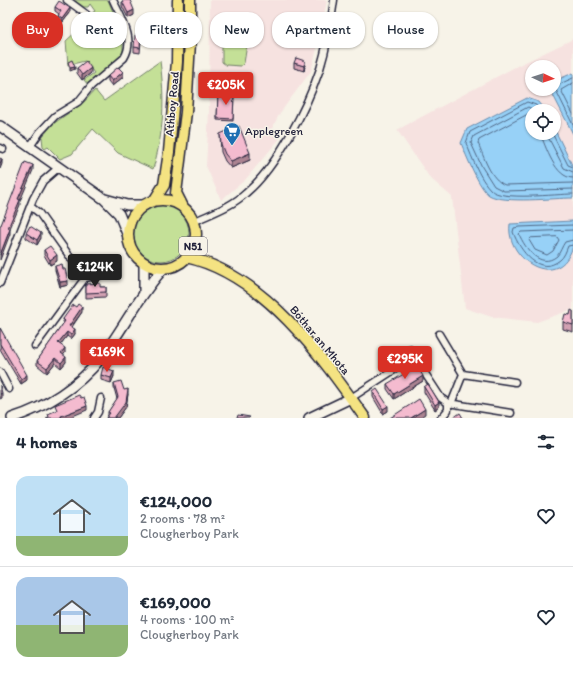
<!DOCTYPE html>
<html lang="en">
<head>
<meta charset="utf-8">
<style>
  :root { --surface:#fff; --page:#f6f6f7; --text:#1f2937; --muted:#747a83; --line:#e0e1e3; --accent:#d93025 }
  body { margin:0; font-family:Itim,sans-serif; background:var(--page); color:var(--text); height:100vh; display:flex; flex-direction:column; font-size:15px; white-space:nowrap }
  * { box-sizing:border-box; margin:0 }
  p { font-size:13px; color:var(--muted) }
  .icon { flex:none; width:22px; height:22px; fill:none; stroke:currentColor; stroke-width:2; stroke-linecap:round; stroke-linejoin:round }
  .map { position:relative; height:418px; overflow:hidden }
  .panel { display:flex; flex-direction:column; background:var(--surface); flex:1 }
  .panel>* { flex:none }
  .hud { position:absolute; left:12px; top:12px; width:549px; height:36px; display:flex; gap:8px }
  .needle { width:26px; rotate:94deg }
  .controls { position:absolute; left:525px; top:60px; display:grid; gap:8px }
  .controls a { display:grid; place-items:center; width:36px; height:36px; border-radius:50%; background:var(--surface); box-shadow:0 1px 3px #0004; font-size:20px }
  .price { position:absolute; translate:-50% -34px; padding:0 9px; border-radius:4px; background:var(--accent); color:#fff; font-size:13px; line-height:26px; filter:drop-shadow(0 1px 2px #0008) }
  .price::after { content:''; position:absolute; left:50%; top:24px; width:12px; height:9px; margin-left:-6px; background:inherit; clip-path:polygon(0 0,100% 0,50% 100%) }
  .price.selected { background:#222; color:#fff }
  ul { padding:0; list-style:none }
  li { display:flex; align-items:center; gap:12px; height:100px; padding:0 16px }
  li+li { border-top:1px solid var(--line) }
  li span { display:grid; place-items:center; flex:none; width:112px; height:80px; border-radius:12px; color:#555 }
  li>.icon { margin-inline-start:auto }
  span .icon { width:48px; height:48px; fill:#fffc; stroke-width:1 }
  li b { font-size:17px }
  h2 { display:flex; justify-content:space-between; align-items:center; height:48px; padding:0 16px; font-size:17px }
  .chip { padding:0 14px; border-radius:16px; background:var(--surface); box-shadow:0 1px 3px #0004; font-size:14px; line-height:36px }
  .chip.selected { background:var(--accent); color:#fff }
  .map>svg:first-child { display:block }
</style>
</head>
<body>
<div class="map">
<svg width="573" height="418" viewBox="0 0 573 418">
  <rect width="100%" height="100%" fill="#f7f3e8"/>
  <filter id="ink" filterUnits="userSpaceOnUse"><feTurbulence type="fractalNoise" baseFrequency=".025" numOctaves="2"/><feDisplacementMap in="SourceGraphic" scale="8" xChannelSelector="R" yChannelSelector="G"/><feConvolveMatrix kernelMatrix="1 2 1 2 8 2 1 2 1" color-interpolation-filters="sRGB"/></filter>
  <g filter="url(#ink)">
    <path fill="#f6e2e0" fill-rule="evenodd" d="M210,0H327L319,41L311,71L280,113L270,132L281,137L245,180L221,200L206,166L209,112Z
      M573,39V309L537,322L492,317L465,308L452,197L430,178L397,130L515,67ZM532,67H554V89H532ZM532,111H554V133H532Z"/>
    <path fill="#c4e097" stroke="#738169" d="M74,0H108L123,35V51L121,56L88,85L84,80L94,73L85,61L68,65L66,41L91,18L92,13L95,11L90,4L88,7H84Z
      M222,23L250,26L244,63L241,66L226,65L222,62Z
      M160,61C165,99 164,132 153,169L118,153L93,129L72,154L60,159L48,147L45,149L43,147L42,137L53,124L84,102L95,90L104,101Z
      M133 233a28 28 0 1 1 56 0a28 28 0 1 1-56 0Z"/>
    <path fill="#97d1f7" stroke="#688bac" d="M573,73V134L551,91L552,89H554V84L559,79Z
      M527,98L539,102L546,111H532V133H554V128L573,167V198C554,198 504,204 489,195C479,188 466,155 461,143L467,129Z
      M573,221C573,229 573,239 573,246C559,293 505,260 510,224Z"/>
    <g fill="none" stroke-linecap="round" stroke-linejoin="round">
      <path stroke="#516886" stroke-width="1" d="M573,78L562,83L555,88L573,125
        M573,83L561,90L573,114
        M536,111L528,107L474,136L471,143L482,167L494,186L504,191L573,189
        M541,111L536,105L527,102L470,132L466,143C473,159 479,178 491,190C501,201 556,194 573,194
        M532,117L528,114L479,140L478,143C484,157 490,179 505,185L573,183
        M540,133C546,147 555,178 573,178
        M546,133L564,168L573,172
        M552,133L568,165L573,167
        M573,225L519,227L514,228L513,232C520,251 539,277 560,260C564,257 566,251 568,246L573,245
        M573,230L521,232L519,234C525,248 540,270 557,256C560,253 562,246 565,242L573,240
        M557,237L559,240L553,251L547,255L535,250L529,240L531,238Z"/>
      <g stroke="#22223b" stroke-width="9">
        <path id="street" d="M67,0L86,14L92,22
          M0,148L3,149
          M29,148L40,132L55,116L78,102L91,86L124,58C136,39 121,18 113,0
          M30,206L39,213L85,278
          M193,222C212,213 231,207 246,193C277,167 307,107 320,69C327,46 331,23 334,0
          M0,283L33,199L43,181L58,168
          M439,334L463,374
          M35,346L85,278L100,275
          M409,349L441,398L448,403
          M0,372L9,389
          M351,398L414,357
          M451,404L463,374L515,382
          M94,418L98,412L101,398
          M441,418L448,410V403L511,413"/>
      </g>
      <g stroke="#22223b" stroke-width="12">
        <path id="secondary" d="M0,126L104,199L119,214L128,236
          M105,199L127,205H145
          M144,263V292
          M12,418C46,407 79,386 101,358C124,328 139,295 164,268
          M309,418L351,398"/>
      </g>
      <g stroke="#22223b" stroke-width="13">
        <path id="primary" d="M128 234a34 34 0 1 1 68 0a34 34 0 1 1-68 0Z
          M154,201L164,185L169,152L177,62L178,0
          M183,207L176,193L186,112L190,42V0
          M186,257C264,274 322,357 365,418"/>
      </g>
      <use href="#street" stroke="#f7f3e8" stroke-width="6"/>
      <use href="#secondary" stroke="#f7f3e8" stroke-width="9"/>
      <use href="#primary" stroke="#f4e382" stroke-width="10"/>
    </g>
    <path fill="#d2a1b2" stroke="#22223b" d="M122,1L134,15L128,18L122,6Z
      M55,7L70,13L62,23L58,20V16L59,14L55,11Z
      M141,41L140,53L134,52V47Z
      M294,63L305,66L304,71L294,68Z
      M77,68L91,73L82,80L77,73Z
      M108,76L123,77L112,86L108,81Z
      M218,94H234L233,121L217,120Z
      M220,134L250,160L231,168L225,161L221,152Z
      M26,233L41,238L37,245L26,238Z
      M44,250L57,261L50,265L44,255Z
      M55,266L68,285L60,287L55,270Z
      M86,284L100,287H106V297L86,298Z
      M573,311V332L563,329V322Z
      M82,312L72,327L75,334L71,339L67,336L60,345L65,353L63,355L66,362L61,368L55,363L47,373L37,365V361L63,324V319Z
      M0,328L27,380L21,384L0,349Z
      M101,375L114,376L111,383L101,380Z
      M423,381L394,399L387,389V384Z
      M114,383L128,394L126,407L118,418H106L108,415V412L117,399L114,388Z
      M424,387L439,407L435,410L424,392Z
      M373,392L388,411L383,414L373,397Z"/>
    <path fill="#ab8391" stroke="#22223b" d="M70,8V13L62,23V19Z
      M134,10V15L128,18V13Z
      M305,61V66L304,71V66Z
      M75,67V69L70,71V68Z
      M91,68V73L82,80V75Z
      M123,72V77L112,86V81Z
      M250,153V160L231,168V161Z
      M2,159V164L0,169V164Z
      M33,165V170L20,201V205L8,233V228L18,199Z
      M10,229V234L0,260V255Z
      M41,233V238L37,245V240Z
      M57,255V261L50,265V260Z
      M68,281V285L60,287V282Z
      M82,307V312L69,330V326Z
      M75,329V334L71,339V335Z
      M67,332V336L58,348V343Z
      M65,348V353L61,358V353Z
      M66,357V362L61,368V363Z
      M55,358V363L47,373V368Z
      M114,371V376L111,383V378Z
      M27,375V380L21,384V379Z
      M423,376V381L394,399V394Z
      M128,389V394L126,407L118,418H114Z
      M2,393V398L0,399V394Z
      M439,402V407L435,410V405Z
      M87,406V410L68,418H61V416Z
      M388,406V411L383,414V409Z
      M425,409V414L419,418H411Z"/>
    <path fill="#f4bbcf" stroke="#22223b" d="M124,0H130L134,10L128,13L122,1Z
      M59,1L70,8L62,19L58,16L61,11L55,7Z
      M135,35L141,36L140,48L134,47Z
      M296,58L305,61L304,66L294,63Z
      M72,60L75,67L70,68L68,62Z
      M86,61L91,68L82,75L77,68Z
      M118,67L123,72L112,81L108,76Z
      M218,94H234L233,119L217,118Z
      M239,126L250,153L231,161L225,154L221,144L220,134Z
      M0,158L2,159L0,164Z
      M25,162L33,165L18,199L20,200L8,228L10,229L0,255V225H1Z
      M30,226L41,233L37,240L26,233Z
      M50,246L57,255L50,260L44,250Z
      M62,264L63,269H65L68,281L60,282L55,266Z
      M100,283V287H106V292L86,293V284Z
      M78,304L82,307L69,326L75,329L71,335L67,332L58,343L65,348L61,353L66,357L61,363L55,358L47,368L37,361L65,321L63,319L73,305L76,307Z
      M571,310L573,311V325L563,322L565,314L570,315Z
      M0,328L27,375L21,379L0,344Z
      M417,366L423,376L394,394L387,384Z
      M103,367L114,371L111,378L101,375Z
      M121,381L124,390L128,389L126,402L114,418H106L110,413L108,412L118,397L114,383Z
      M428,384L439,402L435,405L424,387Z
      M0,385L2,393L0,394Z
      M377,389L388,406L383,409L373,392Z
      M79,395L81,398L84,397L87,406L61,416V418H46L49,417L48,414L57,410L55,405Z
      M419,399L425,409L411,418H390Z
      M460,413L463,418H453Z
      M238,415L250,417L249,418H237Z"/>
  </g>
  <defs>
    <g id="supermarket-pin" transform="scale(0.9)"><path d="M0 17L-7.5 6A9.5 9.5 0 1 1 7.5 6Z" fill="#1f6fb2" stroke="#f7f3e8"/><path d="M-6-5.5h2.5l.6 2H6L4.5 2H-2.5L-4.4-4H-6ZM-1.5 3.2a1.3 1.3 0 1 0 .1 0ZM3 3.2a1.3 1.3 0 1 0 .1 0Z" fill="#fff"/></g>
  </defs>
  <g fill-rule="evenodd">
    <use href="#supermarket-pin" x="232" y="131"/>
  </g>
  <g text-anchor="middle" dominant-baseline="central" stroke-width="3" stroke-linejoin="round" paint-order="stroke">
    <rect fill="#f7f3e8" stroke="#62616f" stroke-width="1" x="179" y="237" width="28" height="18" rx="3"/>
    <g font-size="11" font-weight="bold" fill="#22223b">
      <text x="193" y="246">N51</text>
    </g>
    <g font-size="12" fill="#22223b" stroke="#f7f3e8">
      <text transform="translate(172 104) rotate(-85)">Athboy Road</text>
      <text transform="translate(320 340) rotate(50)">Bóthar an Mhota</text>
    </g>
    <g font-size="12" fill="#22223b" stroke="#f7f3e8" text-anchor="start">
      <text x="245" y="131">Applegreen</text>
    </g>
  </g>
</svg>
<div class="controls">
<a><svg class="needle" viewBox="-14 -14 28 28"><path d="M0-13l5 13h-10z" fill="#e53935"/><path d="M0 13l5-13h-10z" fill="#747a83"/></svg></a>
<a><svg class="icon" aria-label="locate" viewBox="0 0 24 24"><circle cx="12" cy="12" r="6"/><path d="M12 2v4M12 18v4M2 12h4M18 12h4"/></svg></a>
</div>
<b class="price" style="left:226px;top:106px">€205K</b>
<b class="price selected" style="left:95px;top:288px">€124K</b>
<b class="price" style="left:107px;top:373px">€169K</b>
<b class="price" style="left:405px;top:380px">€295K</b>
<div class="hud">
<a class="chip selected">Buy</a>
<a class="chip">Rent</a>
<a class="chip">Filters</a>
<a class="chip">New</a>
<a class="chip">Apartment</a>
<a class="chip">House</a>
</div>
</div>
<section class="panel">
<h2>4 homes<svg class="icon" aria-label="filters" viewBox="0 0 24 24"><path d="M4 7h16M4 17h16"/><circle cx="9" cy="7" r="2"/><circle cx="15" cy="17" r="2"/></svg></h2>
<ul>
<li><span style="background:linear-gradient(#bfe0f5 75%,#8fb573 0)"><svg class="icon" aria-label="home" viewBox="0 0 24 24"><path d="M3 11l9-7 9 7M6 9v11h12V9"/></svg></span><div><b>€124,000</b><p>2 rooms · 78 m²</p><p>Clougherboy Park</p></div><svg class="icon" aria-label="heart" viewBox="0 0 24 24"><path d="M12 20l-8-8c-3-5 5-10 8-4 3-6 11-1 8 4z"/></svg></li>
<li><span style="background:linear-gradient(#a9c7e8 60%,#8fb573 0)"><svg class="icon" aria-label="home" viewBox="0 0 24 24"><path d="M3 11l9-7 9 7M6 9v11h12V9"/></svg></span><div><b>€169,000</b><p>4 rooms · 100 m²</p><p>Clougherboy Park</p></div><svg class="icon" aria-label="heart" viewBox="0 0 24 24"><path d="M12 20l-8-8c-3-5 5-10 8-4 3-6 11-1 8 4z"/></svg></li>
</ul>
</section>
</body>
</html>
